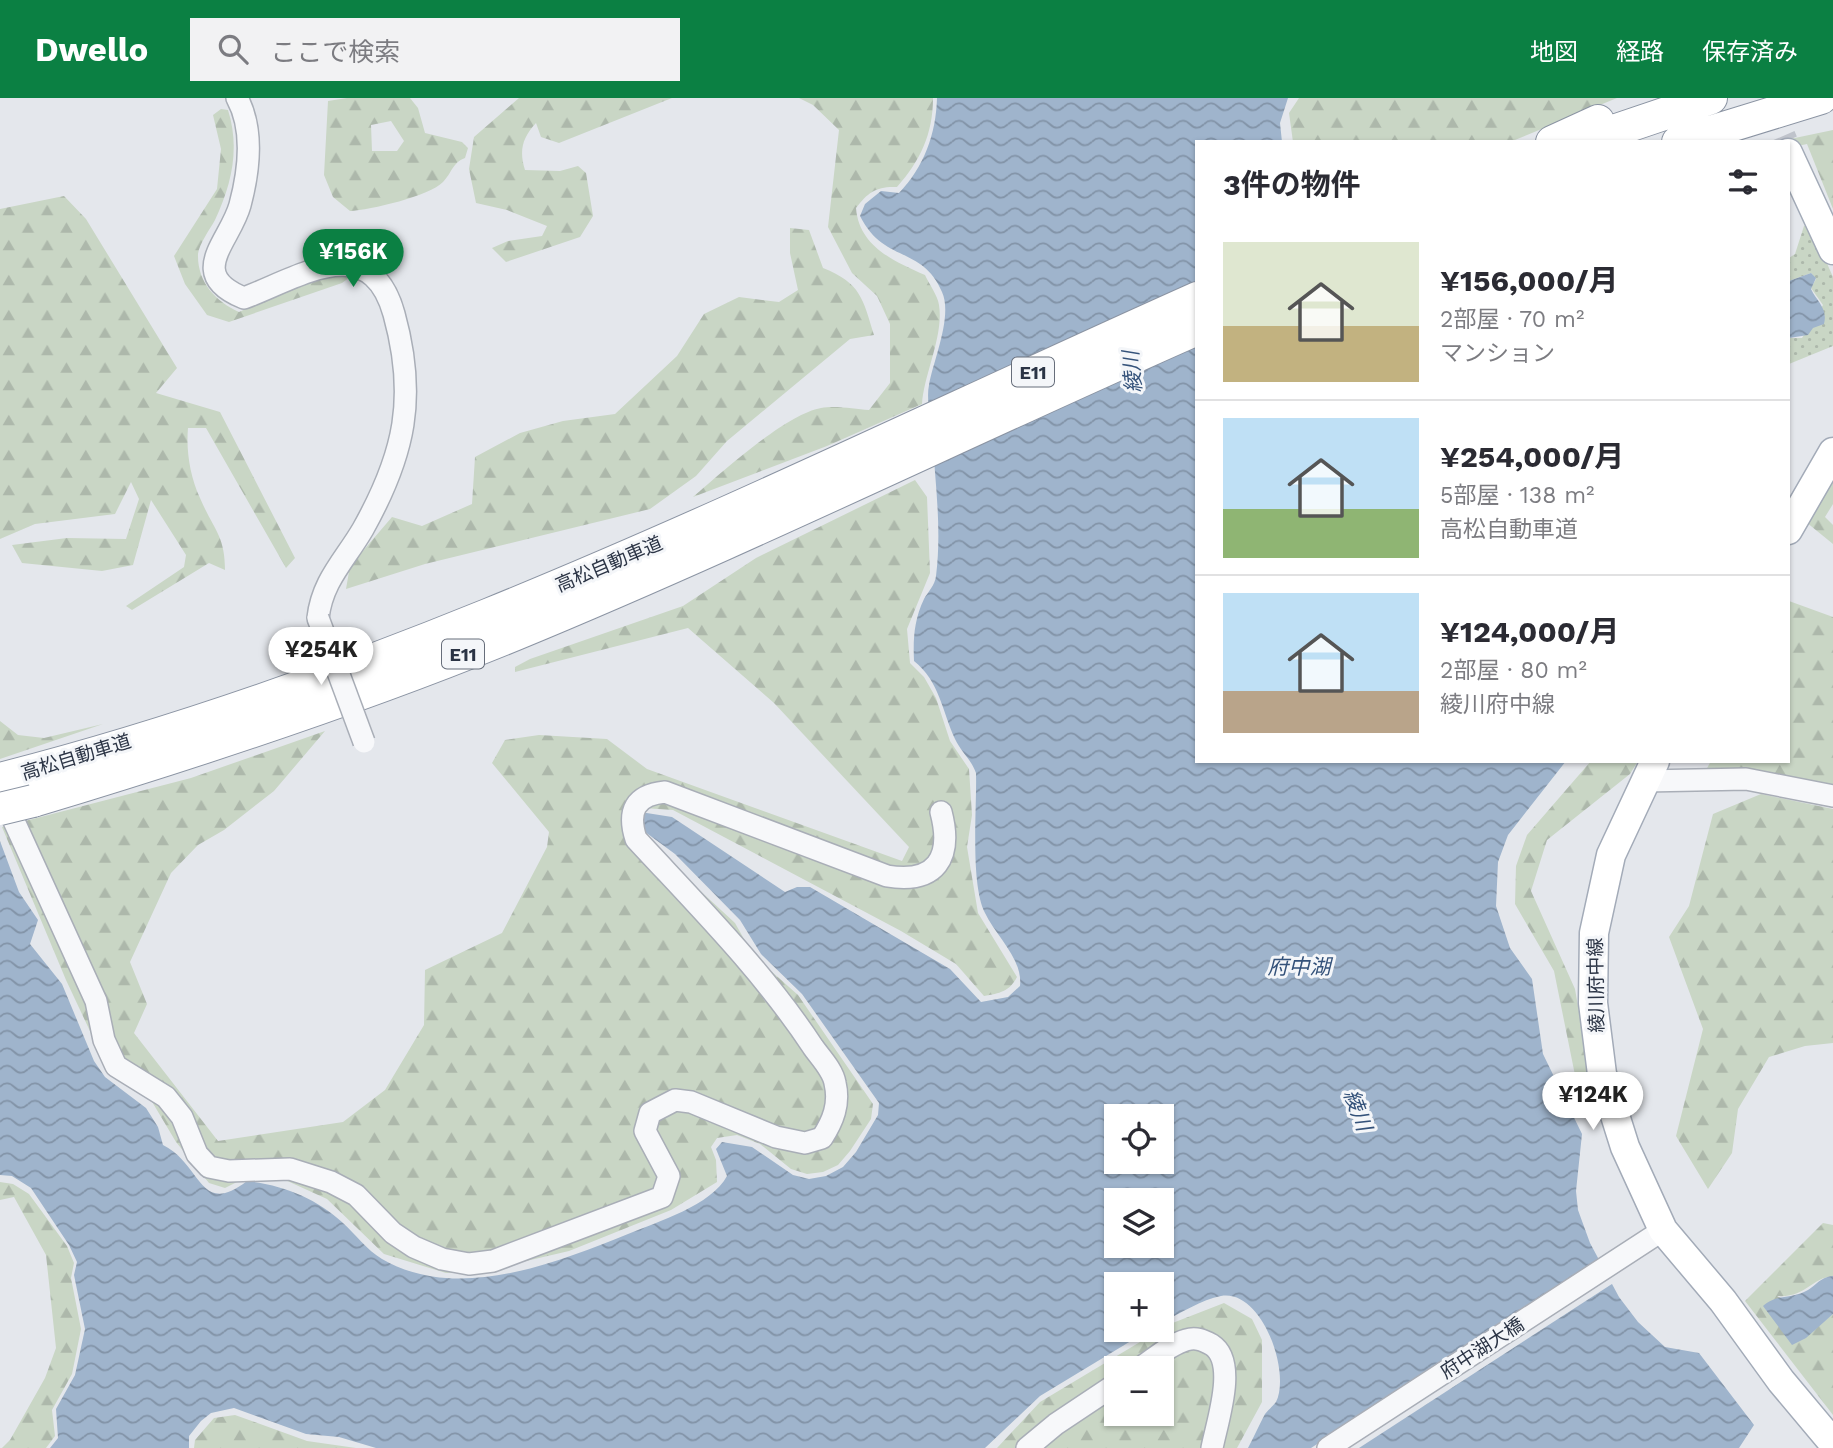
<!DOCTYPE html>
<html lang="ja">
<head>
<meta charset="utf-8">
<style>
  :root { --surface:#fff; --page:#f2f2f3; --text:#2b2b33; --muted:#7c7c81; --line:#e1e1e2; --accent:#0b8043 }
  body { margin:0; font-family:"Work Sans","Noto Sans JP",sans-serif; background:var(--page); color:var(--text); height:100vh; display:flex; flex-direction:column; font-size:26px; white-space:nowrap }
  * { box-sizing:border-box; margin:0 }
  p { font-size:23px; color:var(--muted) }
  .icon { flex:none; width:38px; height:38px; fill:none; stroke:currentColor; stroke-width:2; stroke-linecap:round; stroke-linejoin:round }
  .map { position:relative; flex:1; overflow:hidden }
  .side { position:absolute; left:1195px; top:42px; width:595px; height:623px; display:flex; flex-direction:column; background:var(--surface); border-radius:0px; box-shadow:0 2px 5px #0004 }
  .side>* { flex:none }
  .controls { position:absolute; left:1104px; top:1006px; display:grid; gap:14px }
  .controls a { display:grid; place-items:center; width:70px; height:70px; border-radius:0px; background:var(--surface); box-shadow:0 2px 5px #0004; font-size:35px }
  .price { position:absolute; translate:-50% -60px; padding:0 16px; border-radius:24px; background:#fff; color:#222; font-size:23px; line-height:46px; filter:drop-shadow(0 2px 4px #0008) }
  .price::after { content:''; position:absolute; left:50%; top:42px; width:21px; height:16px; margin-left:-10px; background:inherit; clip-path:polygon(0 0,100% 0,50% 100%) }
  .price.selected { background:var(--accent); color:#fff }
  ul { padding:0; list-style:none }
  li { display:flex; align-items:center; gap:21px; height:175px; padding:0 28px }
  li+li { border-top:2px solid var(--line) }
  li span { display:grid; place-items:center; flex:none; width:196px; height:140px; border-radius:0px; color:#555 }
  li>.icon { margin-inline-start:auto }
  span .icon { width:84px; height:84px; fill:#fffc; stroke-width:1 }
  li b { font-size:30px }
  h2 { display:flex; justify-content:space-between; align-items:center; height:84px; padding:0 28px; font-size:30px }
  header { display:flex; align-items:center; gap:42px; box-sizing:border-box; height:98px; padding:0 35px; background:var(--accent); color:#fff }
  header strong { font-size:33px }
  nav { display:flex; gap:38px; margin-inline-start:auto; font-size:24px }
  .search { width:490px; height:63px; background:var(--page); display:flex; align-items:center; gap:18px; box-sizing:border-box; padding:0 24px; border-radius:0px; color:var(--muted); font-size:26px }
  .map>svg:first-child { display:block }
</style>
</head>
<body>
<header>
<strong>Dwello</strong>
<div class="search"><svg class="icon" aria-label="search" viewBox="0 0 24 24"><circle cx="10" cy="10" r="6"/><path d="M15 15l6 6"/></svg>ここで検索</div>
<nav><a>地図</a><a>経路</a><a>保存済み</a></nav>
</header>
<div class="map">
<svg width="1833" height="1350" viewBox="0 0 1833 1350">
  <defs>
    <pattern id="grass-dots" width="8" height="8" patternUnits="userSpaceOnUse" patternTransform="scale(1.75)"><rect width="8" height="8" fill="#c9d6c5"/><path d="M2 2h.1M6 6h.1" fill="none" stroke="#adb8ab" stroke-width="1.8" stroke-linecap="round"/></pattern>
    <pattern id="forest-firs" width="22" height="20" patternUnits="userSpaceOnUse" patternTransform="scale(1.75)"><rect width="22" height="20" fill="#c9d6c5"/><path d="M5 1l3.5 6h-7zM16 11l3.5 6h-7z" fill="#adb8ab"/></pattern>
    <pattern id="water-waves" width="16" height="10" patternUnits="userSpaceOnUse" patternTransform="scale(1.75)"><rect width="16" height="10" fill="#9fb4cc"/><path d="M0 5q4-4 8 0t8 0" fill="none" stroke="#8293a7"/></pattern>
  </defs>
  <rect width="100%" height="100%" fill="#e4e7ec"/>
  <path fill="url(#grass-dots)" d="M1810,127L1833,179V248L1789,266V240H1802L1823,207L1811,190L1816,181L1811,175L1789,183V160L1795,156L1804,128Z"/>
  <path fill="url(#forest-firs)" fill-rule="evenodd" d="M347,0H410L418,10L425,35L462,44L468,50L465,60C452,65 452,75 443,84C430,98 370,112 350,113L333,99L324,77L328,3ZM391,23L404,43L397,53H372L371,27Z
    M519,0H672L559,45L541,39L536,25C522,40 519,53 525,72L560,73L578,68L586,75L593,118L580,139L506,164L492,150L508,143L542,138L547,128L507,112L476,105L469,71L474,39Z
    M799,0H933C933,36 920,63 897,89C877,88 868,94 856,110C859,148 893,163 925,177C929,186 938,198 939,207C944,237 924,276 922,306L827,348L693,399C721,375 786,316 821,310C835,307 855,311 869,312L890,285V226L877,198L852,175L828,129L839,32L813,7Z
    M1299,0H1617L1510,44H1293L1289,15Z
    M221,11L228,12C240,50 232,86 215,122C210,131 199,146 198,156C197,184 216,204 239,214C268,201 320,170 350,179L342,185L229,224L207,217L185,186L174,158L217,91L221,51L213,17Z
    M1833,32V111L1807,46L1793,49L1790,41Z
    M64,98L86,121L177,270L156,295L220,314L295,460L286,470L206,330H188C186,353 190,378 200,400C213,431 225,437 225,472L209,465L132,512L126,508L184,469L186,457L151,402L133,467L102,473L22,465L12,447L67,440L126,441L139,401L131,384L115,416L35,426L0,441V111Z
    M790,130L809,132L823,170C861,185 863,201 874,237L850,241L727,343L696,378L650,411L425,466L346,491L350,468L392,419L422,428L472,406L475,359L520,335L563,323L615,316L677,258L704,216L739,199L779,204L798,192L790,155Z
    M1833,375V406L1825,419L1833,427V446L1806,424Z
    M915,382L927,399L930,475L907,531L910,565L924,579L936,600L950,643L969,671L972,717L967,749L978,815L1017,879C1009,894 1000,895 984,898L956,866L901,833L673,712L629,709L641,738L735,825L753,857L798,897L873,1006L871,1021L850,1053L838,1067L823,1074L807,1076L791,1071L760,1046L737,1037L717,1040L711,1049L716,1062L717,1084L671,1112L569,1153L483,1173L446,1175L384,1156L327,1101L283,1081H243L225,1090L209,1085L176,1044L151,1002L104,963L66,882L2,729L191,680L325,633L274,693L224,732L198,747L171,775L130,864L147,906L134,935L218,1043L343,1024L385,992L424,927L425,872L502,835L547,749L549,734L492,665L505,642L539,637L607,641L647,671L902,763L909,749L774,605L688,530L515,574V569L530,561L683,508L756,460Z
    M1789,503L1833,519V688L1706,672L1711,663H1788Z
    M0,623L18,637L44,640L103,626L0,661Z
    M1591,663H1638L1630,676L1547,742L1531,793L1575,891L1595,1005L1576,982L1554,873L1515,806L1516,768L1527,737Z
    M1761,696L1833,711V945L1805,948L1769,959L1738,1011L1732,1055L1708,1091L1676,1038L1703,931L1669,839L1689,808L1713,716Z
    M0,1084L13,1086L29,1096L67,1148L74,1165L71,1180L81,1231L72,1276L52,1312L55,1338L46,1350H2L10,1342L45,1280L56,1250L46,1157L14,1099L0,1102Z
    M1823,1125L1833,1127V1178C1811,1180 1806,1200 1777,1198L1823,1224L1833,1216V1317L1745,1203Z
    M1224,1205L1252,1221L1262,1242V1304L1237,1350H997L1040,1304L1170,1226ZM1116,1270H1162V1316H1116Z
    M235,1317L307,1343L356,1350H194L195,1342L214,1320Z"/>
  <path fill="url(#water-waves)" fill-rule="evenodd" d="M937,0H1288L1280,25L1282,44H1197V663H1566L1508,737L1498,764L1496,808L1510,850L1532,881L1543,956L1582,1036L1576,1093L1578,1112L1590,1145L1619,1199L1638,1224L1665,1249L1699,1255L1754,1327L1739,1350H1248C1254,1339 1259,1327 1265,1316C1268,1312 1273,1308 1276,1304C1291,1274 1262,1191 1221,1198C1202,1201 1180,1216 1162,1224V1186H1116V1232H1149L1040,1298L985,1350H376L339,1339L306,1336L234,1310L211,1315L201,1323L189,1338V1350H50L58,1340L56,1311L75,1277L85,1231L74,1177L77,1164L69,1147L31,1090L12,1078L0,1077V743L19,794L38,822L30,846L62,886L94,963L105,979L146,1010L158,1029L163,1047C202,1066 199,1120 247,1083C283,1087 316,1100 343,1125C355,1136 367,1152 382,1161C458,1205 555,1165 628,1136C657,1124 712,1107 727,1078L716,1051L722,1044L752,1049L793,1077L809,1081L826,1078L843,1069L856,1054L878,1017L879,1005L802,896L761,856L740,822L675,756L637,728L634,713L672,719L785,794L797,789H810L950,871L981,904L1008,899L1020,888C1023,861 996,838 985,815C970,785 977,711 976,675C971,661 961,654 955,641C942,613 940,584 914,563C913,541 914,522 924,501C928,494 935,487 936,478C942,431 935,382 932,335C931,320 926,301 929,287C933,263 953,218 942,194C922,147 884,166 860,118L865,106L881,93L899,95C924,69 936,36 937,0ZM1116,1018H1162V1064H1116ZM1116,1102H1162V1148H1116Z
    M1811,175L1816,180L1811,191C1817,204 1828,210 1824,226L1813,230L1808,237L1789,240V183Z
    M1833,1178V1216L1806,1240L1792,1247L1763,1208C1776,1196 1789,1201 1804,1194C1816,1189 1819,1179 1833,1178Z"/>
  <path fill="#e4e7ec" d="M1602,1161L1615,1184L1359,1350H1311Z"/>
  <g fill="none" stroke-linecap="round" stroke-linejoin="round">
    <path stroke="#bfc3cb" stroke-width="28" stroke-dasharray="28 14" stroke-linecap="butt" d="M1765,0L1784,44"/>
    <g stroke="#a9aeb7" stroke-width="24">
      <path id="minor" d="M237,0C254,31 249,73 240,107C230,144 185,176 244,200C298,180 370,130 394,216C417,299 405,356 363,431C345,462 322,483 318,520
        M1645,683L1746,681L1833,698
        M3,699L96,903L104,942L116,968L166,999L182,1019L197,1056L209,1069L229,1073L290,1071L331,1084L356,1097L393,1135L414,1149L442,1161L469,1166L493,1163L662,1099L669,1078L645,1033L650,1015L675,1002L691,1004L776,1039L805,1045L822,1040C833,1023 840,1006 835,985C833,972 820,959 813,949C763,873 697,807 636,741C627,713 635,697 665,694L887,778C936,786 953,760 941,714
        M1140,1270C1154,1261 1169,1247 1186,1242C1196,1239 1203,1242 1212,1247C1238,1264 1217,1324 1212,1350
        M1027,1350L1056,1326L1116,1286
        M1328,1350L1663,1132"/>
    </g>
    <g stroke="#a3abb8" stroke-width="31">
      <path id="major" d="M1788,55L1833,152
        M1788,432L1833,354
        M1655,663L1611,757L1594,835L1593,905L1602,976L1625,1049L1663,1132L1723,1203L1781,1283L1833,1345"/>
    </g>
    <g stroke="#8b94a3" stroke-width="34">
      <path id="highway" d="M1552,44L1598,23
        M1581,44L1711,0
        M1678,44L1821,0
        M0,681C418,575 805,375 1197,200
        M33,703C196,654 358,601 516,536C746,441 970,331 1197,231"/>
    </g>
    <use href="#minor" stroke="#f7f8fa" stroke-width="21"/>
    <use href="#major" stroke="#fff" stroke-width="28"/>
    <use href="#highway" stroke="#fff" stroke-width="32"/>
    <g stroke="#a9aeb7" stroke-width="24" stroke-linecap="butt">
      <path id="minor-bridge" d="M318,520L364,644"/>
    </g>
    <g stroke="#8b94a3" stroke-width="34" stroke-linecap="butt">
      <path id="highway-bridge" d="M0,711L33,703"/>
    </g>
    <use href="#minor-bridge" stroke="#f7f8fa" stroke-width="21"/>
    <use href="#highway-bridge" stroke="#fff" stroke-width="32"/>
  </g>
  <g text-anchor="middle" dominant-baseline="central" stroke-width="6" stroke-linejoin="round" paint-order="stroke">
    <g fill="#f4f6f9" stroke="#676e7b" stroke-width="2">
      <rect x="1012" y="259.5" width="42" height="29" rx="5"/>
      <rect x="442" y="541.5" width="42" height="29" rx="5"/>
    </g>
    <g font-size="18" font-weight="bold" fill="#2b3445">
      <text x="1033" y="274">E11</text>
      <text x="463" y="556">E11</text>
    </g>
    <g font-size="19" fill="#2b3445" stroke="#f4f6f9">
      <text transform="translate(609 466) rotate(-23)">高松自動車道</text>
      <text transform="translate(76 659) rotate(-17)">高松自動車道</text>
      <text transform="translate(1596 887) rotate(-91)">綾川府中線</text>
      <text transform="translate(1482 1250) rotate(-33)">府中湖大橋</text>
    </g>
    <g font-size="21" font-style="italic" fill="#34527a" stroke="#f4f6f9">
      <text transform="translate(1132 274) rotate(-95)">綾川</text>
      <text x="1299" y="868">府中湖</text>
      <text transform="translate(1358 1012) rotate(69)">綾川</text>
    </g>
  </g>
</svg>
<div class="controls">
<a><svg class="icon" aria-label="locate" viewBox="0 0 24 24"><circle cx="12" cy="12" r="6"/><path d="M12 2v4M12 18v4M2 12h4M18 12h4"/></svg></a>
<a><svg class="icon" aria-label="layers" viewBox="0 0 24 24"><path d="M12 4l9 5-9 5-9-5zM3 14l9 5 9-5"/></svg></a>
<a>+</a>
<a>−</a>
</div>
<b class="price selected" style="left:353px;top:191px">¥156K</b>
<b class="price" style="left:321px;top:589px">¥254K</b>
<b class="price" style="left:1593px;top:1034px">¥124K</b>
<section class="side">
<h2>3件の物件<svg class="icon" aria-label="filters" viewBox="0 0 24 24"><path d="M4 7h16M4 17h16"/><circle cx="9" cy="7" r="2"/><circle cx="15" cy="17" r="2"/></svg></h2>
<ul>
<li><span style="background:linear-gradient(#dfe7d0 60%,#c2b280 0)"><svg class="icon" aria-label="home" viewBox="0 0 24 24"><path d="M3 11l9-7 9 7M6 9v11h12V9"/></svg></span><div><b>¥156,000/月</b><p>2部屋 · 70 m²</p><p>マンション</p></div></li>
<li><span style="background:linear-gradient(#bfe0f5 65%,#8fb573 0)"><svg class="icon" aria-label="home" viewBox="0 0 24 24"><path d="M3 11l9-7 9 7M6 9v11h12V9"/></svg></span><div><b>¥254,000/月</b><p>5部屋 · 138 m²</p><p>高松自動車道</p></div></li>
<li><span style="background:linear-gradient(#bfe0f5 70%,#b9a48a 0)"><svg class="icon" aria-label="home" viewBox="0 0 24 24"><path d="M3 11l9-7 9 7M6 9v11h12V9"/></svg></span><div><b>¥124,000/月</b><p>2部屋 · 80 m²</p><p>綾川府中線</p></div></li>
</ul>
</section>
</div>
</body>
</html>
